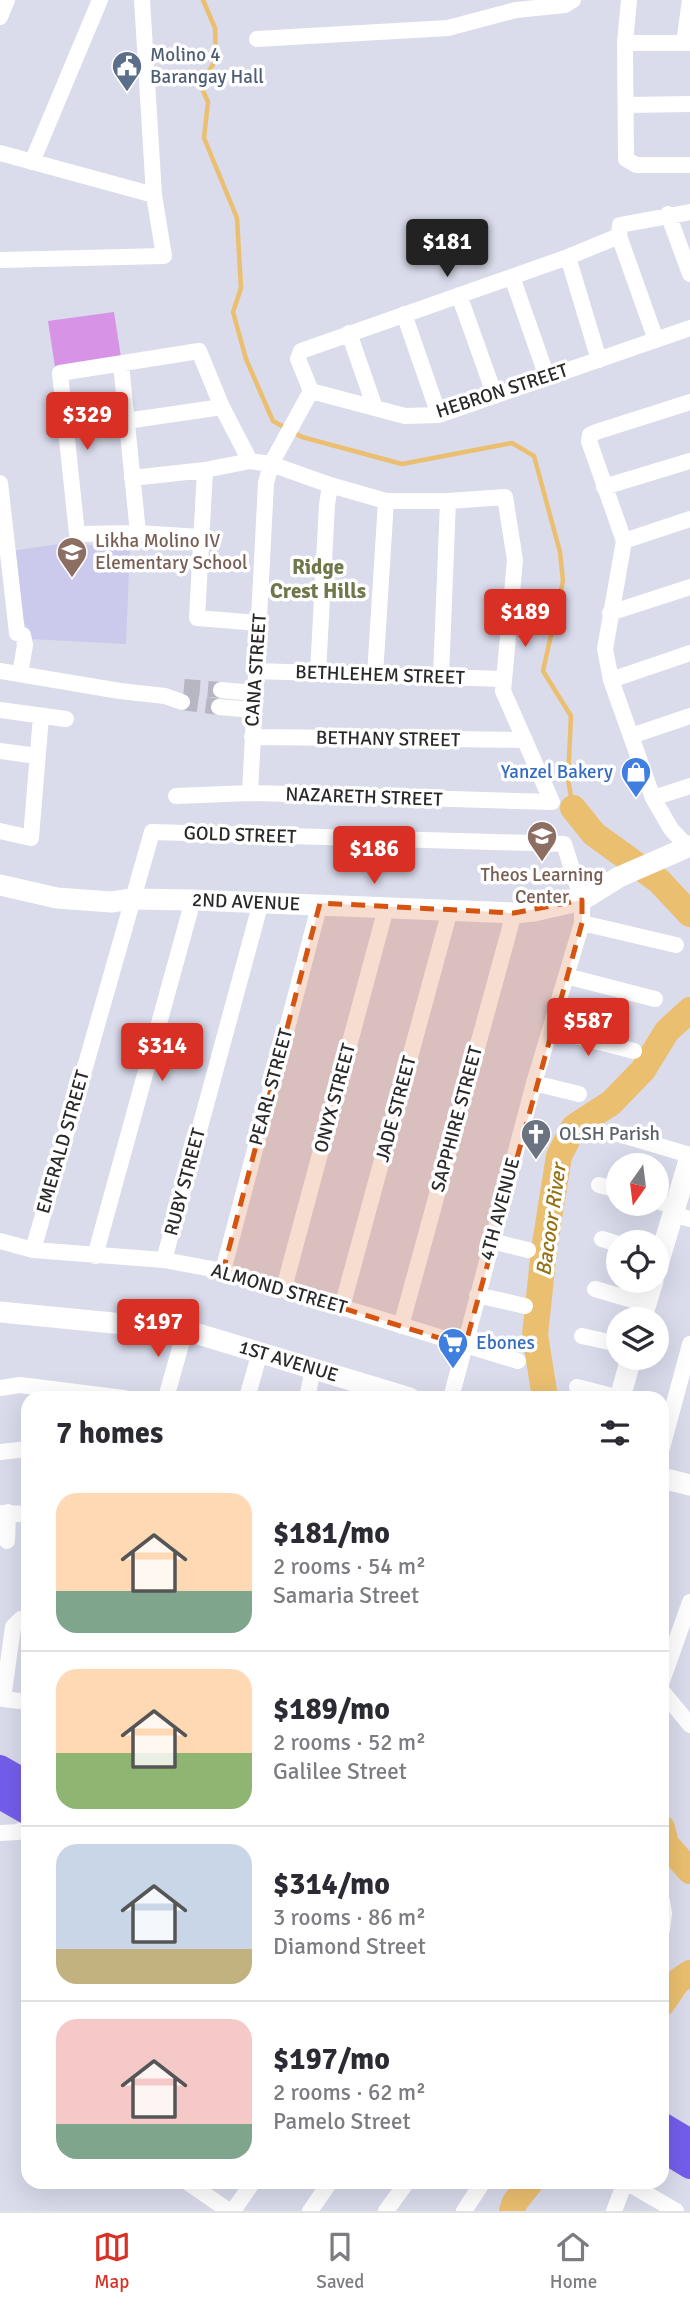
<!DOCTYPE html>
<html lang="en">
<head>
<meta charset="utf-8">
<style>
  :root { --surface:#fff; --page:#f7f7f7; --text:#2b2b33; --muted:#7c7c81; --line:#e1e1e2; --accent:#d93025 }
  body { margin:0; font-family:Signika,sans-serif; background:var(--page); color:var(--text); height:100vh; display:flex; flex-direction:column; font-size:26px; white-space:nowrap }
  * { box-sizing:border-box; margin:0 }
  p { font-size:23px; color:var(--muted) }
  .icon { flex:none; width:38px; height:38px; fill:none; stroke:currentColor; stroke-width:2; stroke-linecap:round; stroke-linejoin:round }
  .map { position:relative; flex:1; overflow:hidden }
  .panel { position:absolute; left:21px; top:1391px; width:648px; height:798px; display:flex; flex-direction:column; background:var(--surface); border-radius:21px; box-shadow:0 7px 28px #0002 }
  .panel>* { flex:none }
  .needle { width:46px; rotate:194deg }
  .controls { position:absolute; left:606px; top:1153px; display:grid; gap:14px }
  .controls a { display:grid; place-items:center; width:63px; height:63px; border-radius:50%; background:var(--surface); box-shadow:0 7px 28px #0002; font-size:35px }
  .price { position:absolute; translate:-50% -60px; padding:0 16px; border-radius:7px; background:var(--accent); color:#fff; font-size:23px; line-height:46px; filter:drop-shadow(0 2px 4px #0008) }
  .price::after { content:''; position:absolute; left:50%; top:42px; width:21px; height:16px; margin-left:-10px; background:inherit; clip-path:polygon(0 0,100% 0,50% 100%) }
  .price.selected { background:#222; color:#fff }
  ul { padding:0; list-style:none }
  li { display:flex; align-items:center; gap:21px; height:175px; padding:0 35px }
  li+li { border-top:2px solid var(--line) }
  li span { display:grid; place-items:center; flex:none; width:196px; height:140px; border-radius:21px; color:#555 }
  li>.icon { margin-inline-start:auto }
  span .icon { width:84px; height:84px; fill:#fffc; stroke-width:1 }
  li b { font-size:30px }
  h2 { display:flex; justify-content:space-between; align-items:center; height:84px; padding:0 35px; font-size:30px }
  .tab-bar { display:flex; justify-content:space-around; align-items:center; height:98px; border-top:2px solid var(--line); background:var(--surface); font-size:19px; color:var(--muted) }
  .tab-bar a { display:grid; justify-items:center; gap:4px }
  .tab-bar .selected { color:var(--accent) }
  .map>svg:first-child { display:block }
</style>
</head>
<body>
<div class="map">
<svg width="690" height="2211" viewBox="0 0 690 2211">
  <rect width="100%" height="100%" fill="#dadbeb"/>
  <path fill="#cccaec" d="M59,544L130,546L126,644L30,639L19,607L11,551Z"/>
  <path fill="#d794e7" d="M114,312L121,357L55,367L48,321Z"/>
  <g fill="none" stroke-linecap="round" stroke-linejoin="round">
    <path stroke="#ebbf70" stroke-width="4.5" d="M203,0L215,28L216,60L200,84L208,102L204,138L237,218L241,288L233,312L246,359L273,421L302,437L402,464L512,443L534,456L560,552L563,581L543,671L571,716L568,779L573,808"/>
    <path stroke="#ebbf70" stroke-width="26" d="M573,808L594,834L659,881L690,914
      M542,1398L544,1391L535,1335L544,1250L559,1156L574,1127L611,1103L643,1070L667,1031L690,1010
      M662,1828L666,1844L690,1871
      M662,2004L677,1982L690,1973
      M512,2211L515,2202L531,2182"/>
    <path stroke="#b7b7c4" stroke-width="16" stroke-dasharray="16 8" stroke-linecap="butt" d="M184,687L221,690
      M182,702L219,707"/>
    <path stroke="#fff" stroke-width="16" d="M629,0L625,43L626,159L636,165H690
      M0,17L7,0
      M257,39L448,28L516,10L565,5L573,0
      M625,43H690
      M684,43L690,0
      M626,105L690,104
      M0,153L154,195
      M32,162L100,0
      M668,214L690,274
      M568,257L599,360
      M0,260L164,256L154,195L142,0
      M512,277L547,377
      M459,295L495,396
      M404,314L439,415
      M349,333L375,408
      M656,340L619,236L620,225L690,212
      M121,364L138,533
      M311,391L405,416L439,415L690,328
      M311,391L298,359L301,351L568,257L619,236
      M126,421L222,407
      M205,470L197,618L259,623
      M132,478L205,470L250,461L271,464L330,485L386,501H448L505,497L515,560L503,691L552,802L250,793L176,796
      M0,483L17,633L23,635L25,645L20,674
      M604,487L690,461
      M200,537L138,533L77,534L60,373L199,351L222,407L250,461
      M624,541L690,519
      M610,613L690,587
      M0,671L120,691L165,696L182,702
      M256,671L503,679
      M318,673L327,505L330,485
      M375,675L386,501
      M441,676L448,501
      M611,680L690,653
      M221,690L254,693
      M219,707L253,710
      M0,710L66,719
      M631,736L690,716
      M252,737L525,740
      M0,751L37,756
      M250,793L266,483L271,464L311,391
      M653,798L690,786
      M0,831L31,838L41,716
      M688,847L671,829L653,798L611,680L605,649L624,541L589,441L590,435L596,432L690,402
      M582,923L676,945
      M566,976L655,999
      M551,1030L634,1051
      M534,1083L579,1094
      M612,1132L690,1155
      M599,1185L618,1190
      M656,1201L675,1206
      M673,1214L690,1219
      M602,1239L618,1244
      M0,1241L33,1250L164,1260L223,1271L518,1361
      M491,1241L528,1250
      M33,1250L152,832L564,844L582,900V923L534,1083L451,1398
      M95,1256L193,900
      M164,1260L261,902
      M223,1271L320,903
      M284,1288L386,908
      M595,1289L646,1304
      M477,1295L525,1306
      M342,1307L450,910
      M401,1326L514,913
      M582,1336L618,1344
      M577,1387L620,1398
      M0,1388L20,1385L124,1398
      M166,1398L185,1330
      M247,1398L260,1352
      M307,1398L313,1369
      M662,1448L690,1344
      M0,1452L28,1449
      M0,1513L28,1514
      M7,1541L8,1512
      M28,1619H21L13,1627L3,1699L28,1702
      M662,1681L690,1602
      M662,1691L690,1725
      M0,1833L18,1832L28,1827
      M662,1901L664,1913L662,1930
      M187,2182L229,2211
      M626,2182L676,2211
      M233,2211L253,2182
      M310,2211L330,2182
      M386,2211L407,2182
      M464,2211L483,2182
      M614,2211L625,2182"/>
    <g stroke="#fff" stroke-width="21">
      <path id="s1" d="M0,885L57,898L111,902L132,899L193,900L514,913L534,911L582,900L619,877L690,846"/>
      <path d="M656,1271L690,1157"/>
      <path id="s2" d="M0,1312L185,1330L410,1398"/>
      <path d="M641,1320L653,1281"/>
      <path d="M620,1398L631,1358"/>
      <path d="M662,1478L690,1485"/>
    </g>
    <path stroke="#735eec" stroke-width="26" d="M0,1768L28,1784
      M0,1796L28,1812
      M662,2125L690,2142
      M662,2149L690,2166"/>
  </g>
  <path fill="#d5540f" fill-opacity="0.2" stroke="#d5540f" stroke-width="5" stroke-dasharray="14 9" stroke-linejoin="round" d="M582,900V923L465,1346L223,1271L320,903L514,913Z"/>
  <defs>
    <g id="civic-pin" transform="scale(1.575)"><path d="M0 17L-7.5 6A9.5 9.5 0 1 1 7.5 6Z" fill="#5c6f8a" stroke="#fff"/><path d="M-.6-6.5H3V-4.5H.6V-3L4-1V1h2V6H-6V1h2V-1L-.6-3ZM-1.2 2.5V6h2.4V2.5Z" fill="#fff"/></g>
    <g id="school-pin" transform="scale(1.575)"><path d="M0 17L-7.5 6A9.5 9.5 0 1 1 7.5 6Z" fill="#8d6e63" stroke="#fff"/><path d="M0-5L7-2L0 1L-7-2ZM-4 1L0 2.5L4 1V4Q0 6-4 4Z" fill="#fff"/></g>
    <g id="shop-pin" transform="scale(1.575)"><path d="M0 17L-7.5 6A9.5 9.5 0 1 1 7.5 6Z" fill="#3f7fe0" stroke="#fff"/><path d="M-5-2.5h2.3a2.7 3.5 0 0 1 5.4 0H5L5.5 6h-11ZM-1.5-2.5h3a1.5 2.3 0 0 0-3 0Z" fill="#fff"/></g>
    <g id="church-pin" transform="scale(1.575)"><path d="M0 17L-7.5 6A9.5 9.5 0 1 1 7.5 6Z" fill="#6b7280" stroke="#fff"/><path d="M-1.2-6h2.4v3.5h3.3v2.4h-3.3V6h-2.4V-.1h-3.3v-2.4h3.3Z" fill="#fff"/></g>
    <g id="supermarket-pin" transform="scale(1.575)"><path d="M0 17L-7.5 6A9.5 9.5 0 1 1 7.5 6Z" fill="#3f7fe0" stroke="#fff"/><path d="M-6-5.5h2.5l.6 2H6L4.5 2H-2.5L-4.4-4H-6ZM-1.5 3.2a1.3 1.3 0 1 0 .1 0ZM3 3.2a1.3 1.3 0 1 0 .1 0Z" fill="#fff"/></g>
  </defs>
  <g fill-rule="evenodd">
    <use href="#civic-pin" x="127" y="66"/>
    <use href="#school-pin" x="72" y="552"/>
    <use href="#shop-pin" x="636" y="772"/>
    <use href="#school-pin" x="542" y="836"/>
    <use href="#church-pin" x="536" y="1134"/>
    <use href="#supermarket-pin" x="453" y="1343"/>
  </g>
  <g text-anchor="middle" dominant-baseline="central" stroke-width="7" stroke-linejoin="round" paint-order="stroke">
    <g font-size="19" fill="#4e5e75" stroke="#fff" text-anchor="start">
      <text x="150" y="55">Molino 4<tspan x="150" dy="22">Barangay Hall</tspan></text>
    </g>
    <g font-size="19" fill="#292929" stroke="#fff">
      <text transform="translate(502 391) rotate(-18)">HEBRON STREET</text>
      <text transform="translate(256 670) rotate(-86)">CANA STREET</text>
      <text transform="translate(380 675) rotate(2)">BETHLEHEM STREET</text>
      <text transform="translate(388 739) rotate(1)">BETHANY STREET</text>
      <text transform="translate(364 797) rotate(2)">NAZARETH STREET</text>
      <text transform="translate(240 835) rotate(2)">GOLD STREET</text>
      <text stroke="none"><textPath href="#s1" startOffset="248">2ND AVENUE</textPath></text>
      <text transform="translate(271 1087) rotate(-75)">PEARL STREET</text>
      <text transform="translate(335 1098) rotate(-75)">ONYX STREET</text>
      <text transform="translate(396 1109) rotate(-75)">JADE STREET</text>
      <text transform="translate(457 1119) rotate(-75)">SAPPHIRE STREET</text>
      <text transform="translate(63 1142) rotate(-74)">EMERALD STREET</text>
      <text transform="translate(185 1182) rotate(-75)">RUBY STREET</text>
      <text transform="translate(500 1209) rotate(-75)">4TH AVENUE</text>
      <text transform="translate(279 1289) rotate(16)">ALMOND STREET</text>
      <text stroke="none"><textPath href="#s2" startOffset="294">1ST AVENUE</textPath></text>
    </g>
    <g font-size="19" fill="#785e54" stroke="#fff" text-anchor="start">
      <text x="95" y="541">Likha Molino IV<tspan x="95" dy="22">Elementary School</tspan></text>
      <text x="542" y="875" text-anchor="middle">Theos Learning<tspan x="542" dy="22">Center</tspan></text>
    </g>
    <g font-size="19" fill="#366cbe" stroke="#fff" text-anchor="end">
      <text x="613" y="772">Yanzel Bakery</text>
      <text x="476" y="1343" text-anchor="start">Ebones</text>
    </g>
    <g font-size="19" fill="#5b616d" stroke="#fff" text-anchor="start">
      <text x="559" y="1134">OLSH Parish</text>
    </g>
    <g font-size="21" font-weight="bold" fill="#6e784a" stroke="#fff">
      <text x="318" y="567">Ridge<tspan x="318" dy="24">Crest Hills</tspan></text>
    </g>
    <g font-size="21" font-style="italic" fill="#947011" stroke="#fff">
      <text transform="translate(551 1220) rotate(-82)">Bacoor River</text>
    </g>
  </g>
</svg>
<div class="controls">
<a><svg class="needle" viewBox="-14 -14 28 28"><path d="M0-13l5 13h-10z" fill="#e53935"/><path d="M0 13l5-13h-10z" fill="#7c7c81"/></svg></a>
<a><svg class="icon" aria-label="locate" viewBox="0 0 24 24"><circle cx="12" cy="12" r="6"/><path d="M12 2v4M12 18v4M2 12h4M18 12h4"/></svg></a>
<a><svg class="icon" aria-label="layers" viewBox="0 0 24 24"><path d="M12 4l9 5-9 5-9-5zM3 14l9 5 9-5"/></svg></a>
</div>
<b class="price selected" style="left:447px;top:279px">$181</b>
<b class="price" style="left:87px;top:452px">$329</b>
<b class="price" style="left:525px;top:649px">$189</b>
<b class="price" style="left:374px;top:886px">$186</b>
<b class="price" style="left:588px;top:1058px">$587</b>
<b class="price" style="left:162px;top:1083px">$314</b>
<b class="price" style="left:158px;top:1359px">$197</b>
<section class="panel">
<h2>7 homes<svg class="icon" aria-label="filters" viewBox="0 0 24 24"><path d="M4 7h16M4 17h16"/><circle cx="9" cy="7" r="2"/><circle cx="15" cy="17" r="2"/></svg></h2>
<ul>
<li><span style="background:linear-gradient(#ffd9b3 70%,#7fa58c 0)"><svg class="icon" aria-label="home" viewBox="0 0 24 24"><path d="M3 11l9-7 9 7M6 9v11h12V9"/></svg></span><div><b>$181/mo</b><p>2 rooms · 54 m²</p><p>Samaria Street</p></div></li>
<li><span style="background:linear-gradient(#ffd9b3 60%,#8fb573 0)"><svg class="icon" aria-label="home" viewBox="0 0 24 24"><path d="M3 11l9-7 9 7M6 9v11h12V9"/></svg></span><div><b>$189/mo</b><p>2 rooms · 52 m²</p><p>Galilee Street</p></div></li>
<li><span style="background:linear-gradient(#c9d6e8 75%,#c2b280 0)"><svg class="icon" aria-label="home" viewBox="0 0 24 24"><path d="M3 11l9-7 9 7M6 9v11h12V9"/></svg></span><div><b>$314/mo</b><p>3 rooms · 86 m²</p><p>Diamond Street</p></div></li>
<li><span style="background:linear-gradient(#f6c9c9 75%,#7fa58c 0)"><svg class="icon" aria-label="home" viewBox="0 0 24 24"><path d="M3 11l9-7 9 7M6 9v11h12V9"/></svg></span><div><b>$197/mo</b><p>2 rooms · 62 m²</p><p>Pamelo Street</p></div></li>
</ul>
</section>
</div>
<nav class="tab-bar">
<a class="selected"><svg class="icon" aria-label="map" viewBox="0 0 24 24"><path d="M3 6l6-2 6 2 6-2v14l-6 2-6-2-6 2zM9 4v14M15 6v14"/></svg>Map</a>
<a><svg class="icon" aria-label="saved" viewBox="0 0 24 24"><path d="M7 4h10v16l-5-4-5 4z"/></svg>Saved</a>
<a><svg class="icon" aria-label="home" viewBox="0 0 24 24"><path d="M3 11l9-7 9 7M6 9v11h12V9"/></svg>Home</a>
</nav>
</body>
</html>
